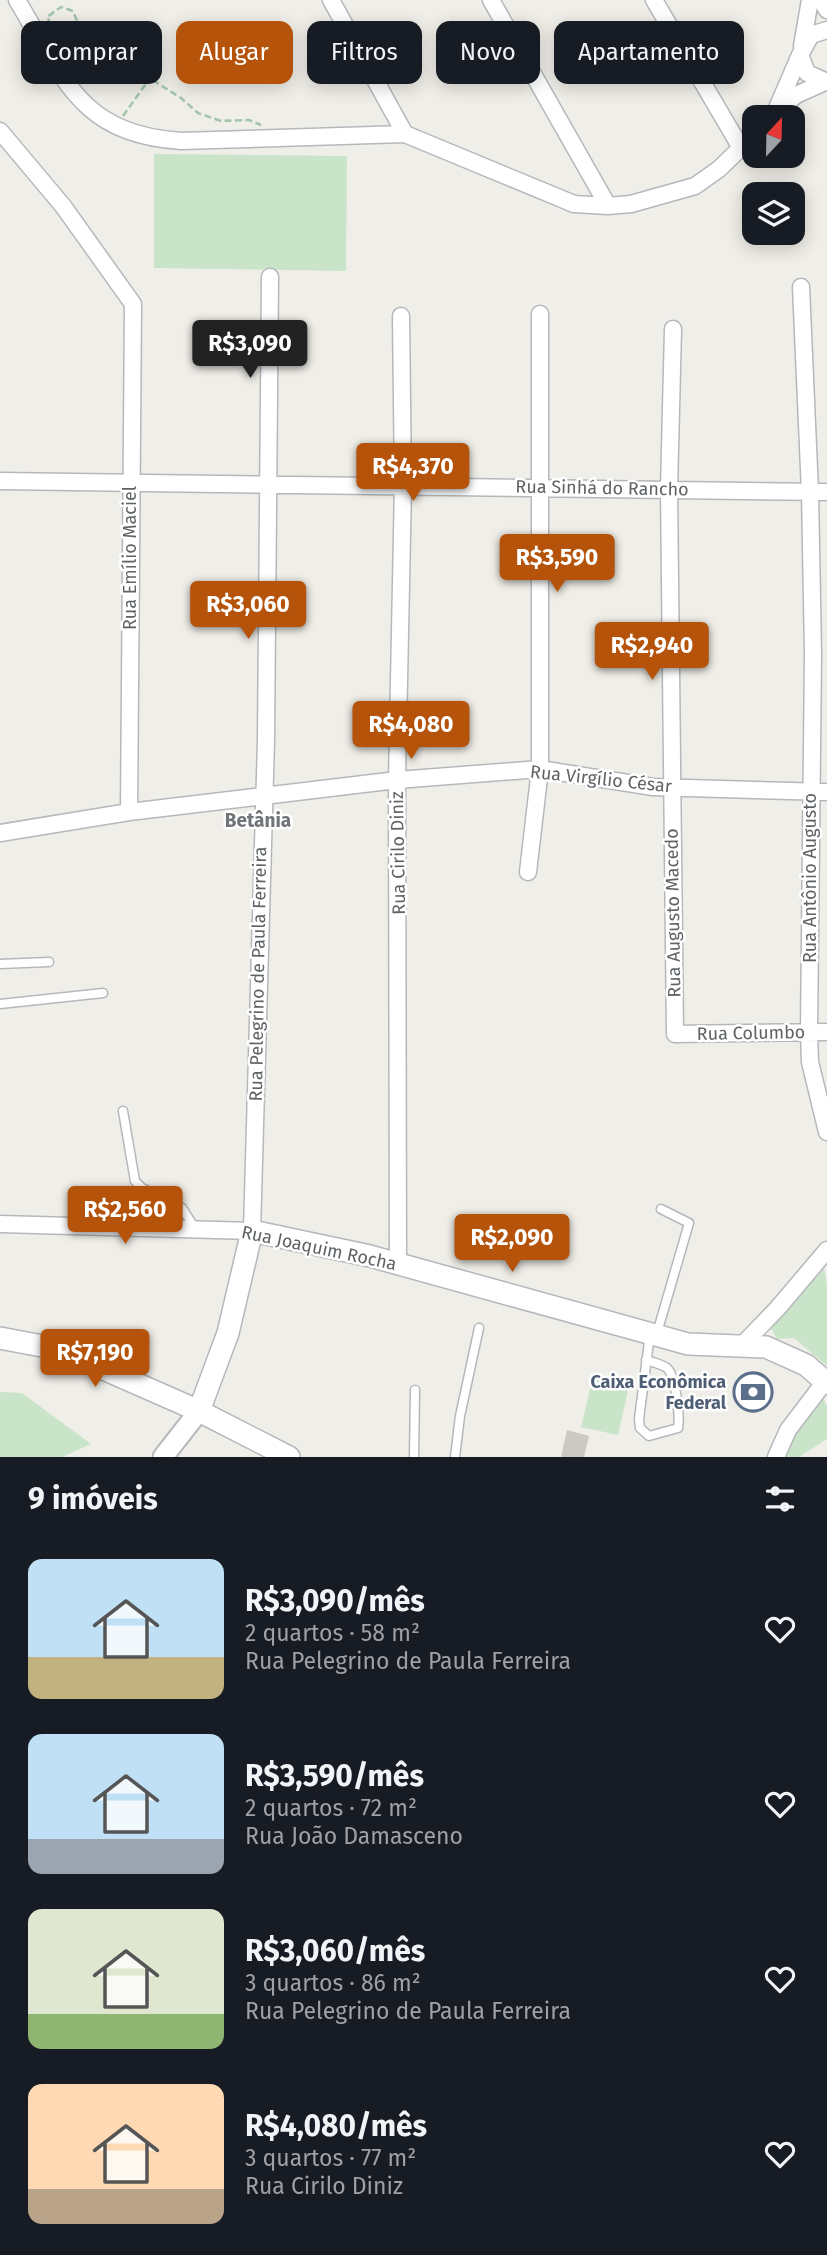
<!DOCTYPE html>
<html lang="pt">
<head>
<meta charset="utf-8">
<style>
  :root { --surface:#171b24; --page:#242831; --text:#f1f3f6; --muted:#9ea1a6; --accent:#b45309 }
  body { margin:0; font-family:"Fira Sans",sans-serif; background:var(--page); color:var(--text); height:100vh; display:flex; flex-direction:column; font-size:26px; white-space:nowrap }
  * { box-sizing:border-box; margin:0 }
  p { font-size:23px; color:var(--muted) }
  .icon { flex:none; width:38px; height:38px; fill:none; stroke:currentColor; stroke-width:2; stroke-linecap:round; stroke-linejoin:round }
  .map { position:relative; height:1457px; overflow:hidden }
  .panel { display:flex; flex-direction:column; background:var(--surface); flex:1 }
  .panel>* { flex:none }
  .top-card { position:absolute; left:21px; top:21px; width:786px; height:63px; display:flex; gap:14px }
  .needle { width:46px; rotate:22deg }
  .fabs { position:absolute; left:742px; top:105px; display:grid; gap:14px }
  .fabs a { display:grid; place-items:center; width:63px; height:63px; border-radius:14px; background:var(--surface); box-shadow:0 4px 18px #0003; font-size:35px }
  .price { position:absolute; translate:-50% -60px; padding:0 16px; border-radius:7px; background:var(--accent); color:#fff; font-size:23px; line-height:46px; filter:drop-shadow(0 2px 4px #0008) }
  .price::after { content:''; position:absolute; left:50%; top:42px; width:21px; height:16px; margin-left:-10px; background:inherit; clip-path:polygon(0 0,100% 0,50% 100%) }
  .price.current { background:#222; color:#fff }
  ul { padding:0; list-style:none }
  li { display:flex; align-items:center; gap:21px; height:175px; padding:0 28px }
  li span { display:grid; place-items:center; flex:none; width:196px; height:140px; border-radius:14px; color:#555 }
  li>.icon { margin-inline-start:auto }
  span .icon { width:84px; height:84px; fill:#fffc; stroke-width:1 }
  li b { font-size:30px }
  h2 { display:flex; justify-content:space-between; align-items:center; height:84px; padding:0 28px; font-size:30px }
  .chip { padding:0 24px; border-radius:14px; background:var(--surface); box-shadow:0 4px 18px #0003; font-size:24px; line-height:63px }
  .chip.current { background:var(--accent); color:#fff }
  .map>svg:first-child { display:block }
</style>
</head>
<body>
<div class="map">
<svg width="827" height="1457" viewBox="0 0 827 1457">
  <rect width="100%" height="100%" fill="#f0eee8"/>
  <path fill="#c9e4c8" d="M154,154L347,156L346,271L154,268Z
    M824,1269L827,1285V1366L794,1338L777,1339L769,1325Z
    M594,1373L630,1382L618,1435L581,1427Z
    M0,1392L22,1393L91,1444L62,1457H0Z
    M823,1397L827,1407V1439L799,1457H784L799,1426Z"/>
  <path fill="#cbc9c4" d="M567,1430L589,1436L584,1457H561Z"/>
  <g fill="none" stroke-linecap="round" stroke-linejoin="round">
    <g stroke="#b5b8bb" stroke-width="11">
      <path id="service" d="M0,964L49,962
        M0,1004L103,993
        M123,1111L135,1181L142,1188L182,1208L196,1230
        M657,1333L689,1223L661,1209
        M646,1360C652,1362 661,1364 667,1368C676,1376 680,1417 678,1428L649,1436L640,1428L639,1419L650,1334
        M414,1457L415,1390
        M455,1457L460,1416L479,1328"/>
    </g>
    <g stroke="#b5b8bb" stroke-width="19">
      <path id="minor" d="M17,0C64,78 79,134 181,141L405,134L574,204L608,206L631,204L695,186L719,169L754,135
        M331,0L405,134
        M491,0L608,206
        M654,0L741,148
        M821,0L827,10
        M827,30L811,35L800,55L807,73L827,82
        M802,46L810,0
        M781,108L796,95L825,82
        M774,115L800,55
        M0,131L63,206L133,304L129,812
        M801,287L810,492L813,654L809,1031L810,1062L827,1132
        M673,329L669,489L675,1034L827,1032
        M0,481L827,492
        M0,833L129,812L397,780L540,769L653,787L827,792
        M528,872L540,769V314
        M0,1224L252,1231L266,740L270,277
        M398,1264L397,780L403,485L401,316
        M742,1345L777,1309L827,1250
        M776,1457L788,1430L826,1380"/>
    </g>
    <g stroke="#b5b8bb" stroke-width="23">
      <path id="tertiary" d="M163,1457L199,1411"/>
    </g>
    <g stroke="#b4b7bb" stroke-width="24">
      <path id="secondary" d="M0,1338L58,1349L199,1411L289,1457
        M199,1411L228,1333L252,1231L370,1256L688,1344L766,1347L806,1365L827,1383"/>
    </g>
    <path stroke="#a2c4aa" stroke-width="2.5" stroke-dasharray="7 3.5" stroke-linecap="butt" d="M80,73L84,66L100,77L114,55
      M83,79L47,17L61,7L73,11L79,26L91,41L181,98L198,113L221,121L249,120L261,125
      M123,116L150,78"/>
    <use href="#service" stroke="#fff" stroke-width="8"/>
    <use href="#minor" stroke="#fff" stroke-width="16"/>
    <use href="#tertiary" stroke="#fff" stroke-width="19"/>
    <use href="#secondary" stroke="#fff" stroke-width="21"/>
  </g>
  <defs>
    <g id="bank-ring" transform="scale(2.0125)"><circle r="9.5" fill="#fff" stroke="#5c6f8a" stroke-width="1.5"/><path d="M-6-4H6V4H-6ZM0-2.3a2.3 2.3 0 1 0 0 4.6a2.3 2.3 0 1 0 0-4.6Z" fill="#5c6f8a"/></g>
  </defs>
  <g fill-rule="evenodd">
    <use href="#bank-ring" x="753" y="1392"/>
  </g>
  <g text-anchor="middle" dominant-baseline="central" stroke-width="5" stroke-linejoin="round" paint-order="stroke">
    <g font-size="18" fill="#5f6366" stroke="#fff">
      <text transform="translate(602 488) rotate(1)">Rua Sinhá do Rancho</text>
      <text transform="translate(130 558) rotate(-90)">Rua Emílio Maciel</text>
      <text transform="translate(601 779) rotate(6)">Rua Virgílio César</text>
      <text transform="translate(398 853) rotate(-91)">Rua Cirilo Diniz</text>
      <text transform="translate(810 878) rotate(-90)">Rua Antônio Augusto</text>
      <text transform="translate(673 913) rotate(-91)">Rua Augusto Macedo</text>
      <text transform="translate(258 974) rotate(-89)">Rua Pelegrino de Paula Ferreira</text>
      <text transform="translate(751 1033) rotate(-1)">Rua Columbo</text>
      <text transform="translate(319 1248) rotate(12)">Rua Joaquim Rocha</text>
    </g>
    <g font-size="18" font-weight="bold" fill="#4e5e75" stroke="#fff" text-anchor="end">
      <text x="726" y="1382">Caixa Econômica<tspan x="726" dy="21">Federal</tspan></text>
    </g>
    <g font-size="19" font-weight="bold" fill="#717578" stroke="#fff">
      <text x="258" y="820">Betânia</text>
    </g>
  </g>
</svg>
<div class="fabs">
<a><svg class="needle" viewBox="-14 -14 28 28"><path d="M0-13l5 13h-10z" fill="#e53935"/><path d="M0 13l5-13h-10z" fill="#9ea1a6"/></svg></a>
<a><svg class="icon" aria-label="layers" viewBox="0 0 24 24"><path d="M12 4l9 5-9 5-9-5zM3 14l9 5 9-5"/></svg></a>
</div>
<b class="price current" style="left:250px;top:380px">R$3,090</b>
<b class="price" style="left:413px;top:503px">R$4,370</b>
<b class="price" style="left:557px;top:594px">R$3,590</b>
<b class="price" style="left:248px;top:641px">R$3,060</b>
<b class="price" style="left:652px;top:682px">R$2,940</b>
<b class="price" style="left:411px;top:761px">R$4,080</b>
<b class="price" style="left:125px;top:1246px">R$2,560</b>
<b class="price" style="left:512px;top:1274px">R$2,090</b>
<b class="price" style="left:95px;top:1389px">R$7,190</b>
<div class="top-card">
<a class="chip">Comprar</a>
<a class="chip current">Alugar</a>
<a class="chip">Filtros</a>
<a class="chip">Novo</a>
<a class="chip">Apartamento</a>
</div>
</div>
<section class="panel">
<h2>9 imóveis<svg class="icon" aria-label="filters" viewBox="0 0 24 24"><path d="M4 7h16M4 17h16"/><circle cx="9" cy="7" r="2"/><circle cx="15" cy="17" r="2"/></svg></h2>
<ul>
<li><span style="background:linear-gradient(#bfe0f5 70%,#c2b280 0)"><svg class="icon" aria-label="home" viewBox="0 0 24 24"><path d="M3 11l9-7 9 7M6 9v11h12V9"/></svg></span><div><b>R$3,090/mês</b><p>2 quartos · 58 m²</p><p>Rua Pelegrino de Paula Ferreira</p></div><svg class="icon" aria-label="heart" viewBox="0 0 24 24"><path d="M12 20l-8-8c-3-5 5-10 8-4 3-6 11-1 8 4z"/></svg></li>
<li><span style="background:linear-gradient(#bfe0f5 75%,#9aa5b1 0)"><svg class="icon" aria-label="home" viewBox="0 0 24 24"><path d="M3 11l9-7 9 7M6 9v11h12V9"/></svg></span><div><b>R$3,590/mês</b><p>2 quartos · 72 m²</p><p>Rua João Damasceno</p></div><svg class="icon" aria-label="heart" viewBox="0 0 24 24"><path d="M12 20l-8-8c-3-5 5-10 8-4 3-6 11-1 8 4z"/></svg></li>
<li><span style="background:linear-gradient(#dfe7d0 75%,#8fb573 0)"><svg class="icon" aria-label="home" viewBox="0 0 24 24"><path d="M3 11l9-7 9 7M6 9v11h12V9"/></svg></span><div><b>R$3,060/mês</b><p>3 quartos · 86 m²</p><p>Rua Pelegrino de Paula Ferreira</p></div><svg class="icon" aria-label="heart" viewBox="0 0 24 24"><path d="M12 20l-8-8c-3-5 5-10 8-4 3-6 11-1 8 4z"/></svg></li>
<li><span style="background:linear-gradient(#ffd9b3 75%,#b9a48a 0)"><svg class="icon" aria-label="home" viewBox="0 0 24 24"><path d="M3 11l9-7 9 7M6 9v11h12V9"/></svg></span><div><b>R$4,080/mês</b><p>3 quartos · 77 m²</p><p>Rua Cirilo Diniz</p></div><svg class="icon" aria-label="heart" viewBox="0 0 24 24"><path d="M12 20l-8-8c-3-5 5-10 8-4 3-6 11-1 8 4z"/></svg></li>
</ul>
</section>
</body>
</html>
